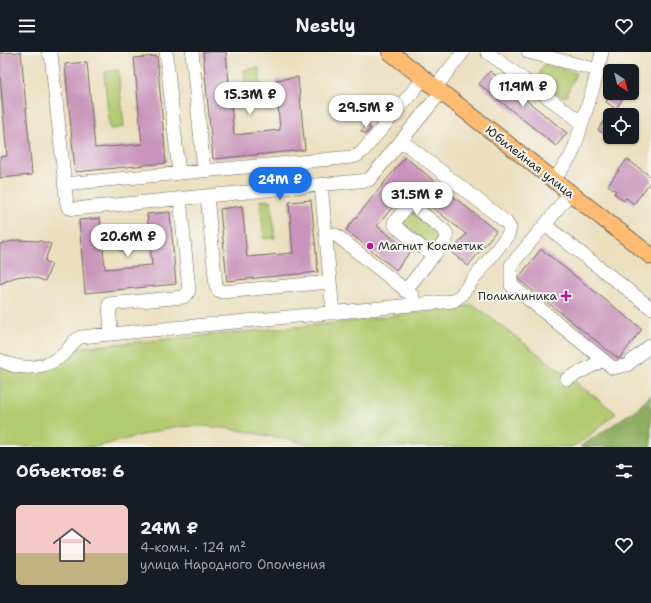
<!DOCTYPE html>
<html lang="ru">
<head>
<meta charset="utf-8">
<style>
  :root { --surface:#171b24; --page:#20242c; --text:#f1f3f6; --muted:#9ea1a6; --line:#363941; --accent:#1a73e8 }
  body { margin:0; font-family:"Shantell Sans",sans-serif; background:var(--page); color:var(--text); height:100vh; display:flex; flex-direction:column; font-size:15px; white-space:nowrap }
  * { box-sizing:border-box; margin:0 }
  p { font-size:13px; color:var(--muted) }
  .icon { flex:none; width:22px; height:22px; fill:none; stroke:currentColor; stroke-width:2; stroke-linecap:round; stroke-linejoin:round }
  .map { position:relative; height:395px; overflow:hidden }
  .panel { display:flex; flex-direction:column; background:var(--surface); flex:1 }
  .panel>* { flex:none }
  .needle { width:26px; rotate:144deg }
  .buttons { position:absolute; left:603px; top:12px; display:grid; gap:8px }
  .buttons a { display:grid; place-items:center; width:36px; height:36px; border-radius:6px; background:var(--surface); box-shadow:0 1px 3px #0004; font-size:20px }
  .price { position:absolute; translate:-50% -34px; padding:0 9px; border-radius:14px; background:#fff; color:#222; font-size:13px; line-height:26px; filter:drop-shadow(0 1px 2px #0008) }
  .price::after { content:''; position:absolute; left:50%; top:24px; width:12px; height:9px; margin-left:-6px; background:inherit; clip-path:polygon(0 0,100% 0,50% 100%) }
  .price.active { background:var(--accent); color:#fff }
  ul { padding:0; list-style:none }
  li { display:flex; align-items:center; gap:12px; height:100px; padding:0 16px }
  li+li { border-top:1px solid var(--line) }
  li span { display:grid; place-items:center; flex:none; width:112px; height:80px; border-radius:6px; color:#555 }
  li>.icon { margin-inline-start:auto }
  span .icon { width:48px; height:48px; fill:#fffc; stroke-width:1 }
  li b { font-size:17px }
  h2 { display:flex; justify-content:space-between; align-items:center; height:48px; padding:0 16px; font-size:17px }
  header { display:flex; justify-content:space-between; align-items:center; height:52px; padding:0 16px; background:var(--surface); font-size:18px; font-weight:700 }
  .map>svg:first-child { display:block }
</style>
</head>
<body>
<header><svg class="icon" aria-label="menu" viewBox="0 0 24 24"><path d="M4 6h16M4 12h16M4 18h16"/></svg>Nestly<svg class="icon" aria-label="heart" viewBox="0 0 24 24"><path d="M12 20l-8-8c-3-5 5-10 8-4 3-6 11-1 8 4z"/></svg></header>
<div class="map">
<svg width="651" height="395" viewBox="0 0 651 395">
  <rect width="100%" height="100%" fill="#f6f6f2"/>
  <filter id="ink" filterUnits="userSpaceOnUse"><feTurbulence type="fractalNoise" baseFrequency=".025" numOctaves="2"/><feDisplacementMap in="SourceGraphic" scale="8" xChannelSelector="R" yChannelSelector="G"/><feConvolveMatrix kernelMatrix="1 2 1 2 8 2 1 2 1" color-interpolation-filters="sRGB"/></filter>
  <filter id="wash" filterUnits="userSpaceOnUse"><feTurbulence type="fractalNoise" baseFrequency=".012" numOctaves="4" result="noise"/><feDisplacementMap in="SourceGraphic" scale="16" xChannelSelector="R" yChannelSelector="G"/><feGaussianBlur stdDeviation="0.9" result="paint"/><feColorMatrix in="noise" values="0 0 0 0 0 0 0 0 0 0 0 0 0 0 0 0 0 1.4 0 .05"/><feComposite in="paint" operator="in"/></filter>
  <g filter="url(#wash)">
    <rect width="100%" height="100%" fill="#ebdfbe"/>
    <path fill="#b3cb70" stroke="#6f7b4e" d="M544,12L576,21L566,45L555,41L536,29Z
      M259,16L262,50L248,51L244,18Z
      M118,18L124,75L110,77L104,20Z
      M271,148L275,186L264,187L260,149Z
      M408,158L440,183L431,194L400,169Z
      M132,175L134,199L122,200L119,176Z
      M474,253L616,361L589,384L572,395H317L296,389L232,377L203,374L173,375L95,395H0V314L15,320L73,296L337,271Z"/>
    <path fill="#8eaf62" stroke="#5c6d46" d="M651,343V395H580L638,356Z"/>
    <g id="blocks">
      <path fill="#c994bb" d="M21,0L32,123L0,126V105L7,104L0,25V1Z
        M203,0H226L234,83L280,78L276,28L298,25L305,98L213,107Z
        M157,4L166,111L75,120L65,12L87,10L95,96L142,92L134,6Z
        M490,19L567,81L556,94L479,32Z
        M611,41H626L616,57L606,50Z
        M610,60V86L598,78Z
        M366,72L371,76L366,82L361,79Z
        M405,105L496,179L468,214L451,200L466,182L408,136L377,174L410,200L396,218L346,178Z
        M627,107L651,125V129L634,152L626,146L624,149L614,141L616,139L608,133Z
        M311,148L318,220L227,229L220,157L242,154L247,205L293,201L289,150Z
        M170,160L176,232L85,241L79,168L100,166L105,217L152,213L147,162Z
        M17,188L40,189L51,192L45,209L52,212L45,229L33,225L21,224L13,226L0,232V192Z
        M541,197L642,277L619,307L519,228V225Z"/>
    </g>
  </g>
  <g filter="url(#ink)">
    <use href="#blocks" fill-opacity="0" stroke="#6e6a5e" stroke-width="1"/>
    <g fill="none" stroke-linecap="round" stroke-linejoin="round">
      <g stroke="#6e6a5e" stroke-width="14">
        <path id="minor" d="M48,0L51,2L67,153L69,156L74,157L369,128L441,40
          M166,0L179,121
          M192,0L204,119
          M487,0L582,71
          M528,0L598,18
          M435,36L463,0
          M554,128L571,104L575,94L594,33L602,0
          M64,132L352,105L358,103L363,99L424,26
          M321,132L333,261
          M207,144L216,234L218,238L222,240L330,230
          M180,146L189,238L187,242L183,245L109,252L111,282L453,249L461,243L508,183L510,176L506,170L402,89
          M545,173L570,141
          M326,181L336,183L413,244
          M405,239L446,188L447,183L445,179L413,154L410,153L406,155L394,171L396,175L433,204
          M651,256L545,173L511,213V233L613,316L627,313L651,293
          M0,308C22,320 48,317 66,300C71,294 73,288 81,285L111,282
          M567,327L603,308"/>
      </g>
      <g stroke="#6e6a5e" stroke-width="18">
        <path id="major" d="M390,0L651,204"/>
      </g>
      <use href="#minor" stroke="#fff" stroke-width="13"/>
      <use href="#major" stroke="#ffbb71" stroke-width="16"/>
    </g>
  </g>
  <g fill="#b5179e" stroke="#f6f6f2" stroke-width="1.5">
    <circle cx="370" cy="194" r="4"/>
    <path d="M564 238h4v4h4v4h-4v4h-4v-4h-4v-4h4z"/>
  </g>
  <g text-anchor="middle" dominant-baseline="central" stroke-width="4" stroke-linejoin="round" paint-order="stroke">
    <g font-size="12" fill="#2b2b2b" stroke="#f6f6f2">
      <text transform="translate(530 110) rotate(38)">Юбилейная улица</text>
    </g>
    <g font-size="12" fill="#2b2b2b" stroke="#f6f6f2" text-anchor="start">
      <text x="378" y="194">Магнит Косметик</text>
      <text x="557" y="244" text-anchor="end">Поликлиника</text>
    </g>
  </g>
</svg>
<div class="buttons">
<a><svg class="needle" viewBox="-14 -14 28 28"><path d="M0-13l5 13h-10z" fill="#e53935"/><path d="M0 13l5-13h-10z" fill="#9ea1a6"/></svg></a>
<a><svg class="icon" aria-label="locate" viewBox="0 0 24 24"><circle cx="12" cy="12" r="6"/><path d="M12 2v4M12 18v4M2 12h4M18 12h4"/></svg></a>
</div>
<b class="price" style="left:523px;top:56px">11.9M ₽</b>
<b class="price" style="left:250px;top:64px">15.3M ₽</b>
<b class="price" style="left:366px;top:77px">29.5M ₽</b>
<b class="price active" style="left:280px;top:149px">24M ₽</b>
<b class="price" style="left:417px;top:164px">31.5M ₽</b>
<b class="price" style="left:128px;top:206px">20.6M ₽</b>
</div>
<section class="panel">
<h2>Объектов: 6<svg class="icon" aria-label="filters" viewBox="0 0 24 24"><path d="M4 7h16M4 17h16"/><circle cx="9" cy="7" r="2"/><circle cx="15" cy="17" r="2"/></svg></h2>
<ul>
<li><span style="background:linear-gradient(#f6c9c9 60%,#c2b280 0)"><svg class="icon" aria-label="home" viewBox="0 0 24 24"><path d="M3 11l9-7 9 7M6 9v11h12V9"/></svg></span><div><b>24M ₽</b><p>4-комн. · 124 m²</p><p>улица Народного Ополчения</p></div><svg class="icon" aria-label="heart" viewBox="0 0 24 24"><path d="M12 20l-8-8c-3-5 5-10 8-4 3-6 11-1 8 4z"/></svg></li>
</ul>
</section>
</body>
</html>
